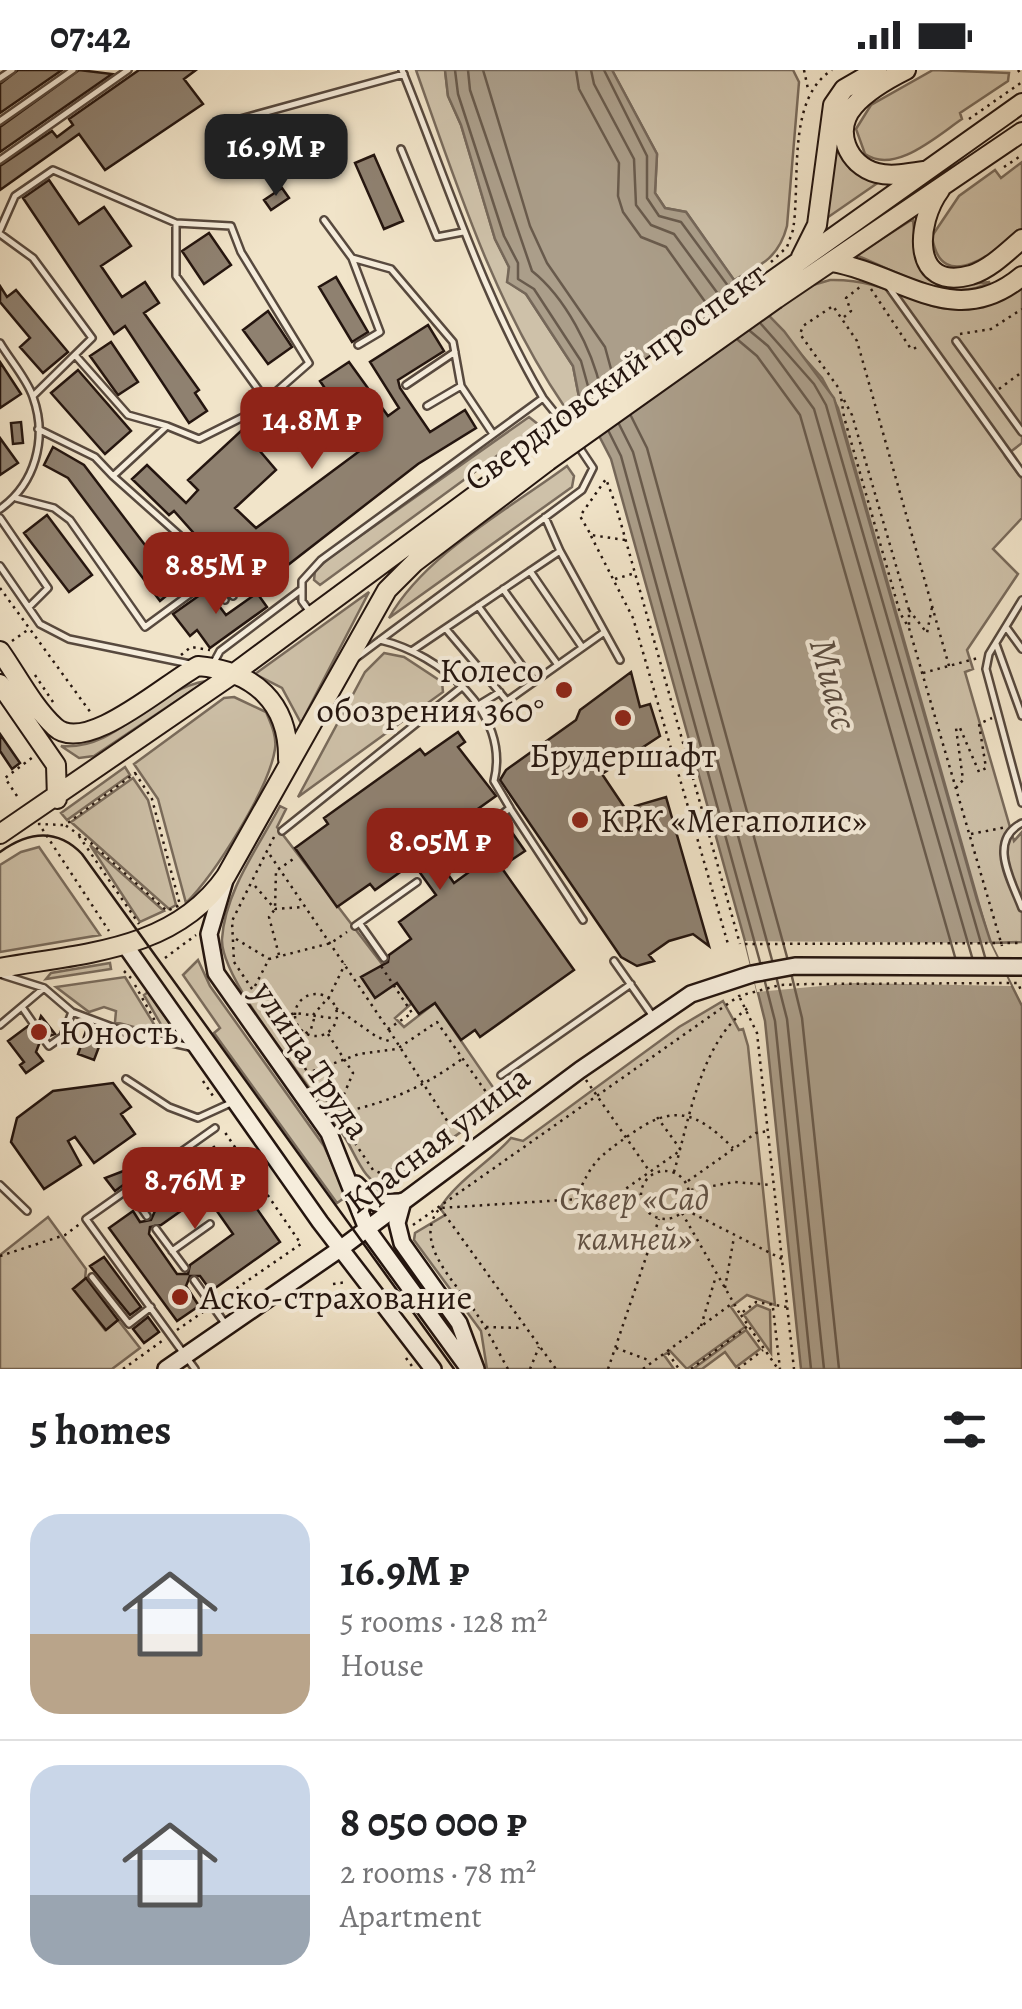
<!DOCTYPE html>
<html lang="en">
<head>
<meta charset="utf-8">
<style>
  :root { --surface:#fff; --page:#f6f6f6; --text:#202124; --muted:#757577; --line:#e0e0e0; --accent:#8f2418 }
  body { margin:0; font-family:Alegreya,serif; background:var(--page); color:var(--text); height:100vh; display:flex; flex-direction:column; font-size:38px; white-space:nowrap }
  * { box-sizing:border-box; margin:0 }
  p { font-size:32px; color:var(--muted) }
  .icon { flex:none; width:55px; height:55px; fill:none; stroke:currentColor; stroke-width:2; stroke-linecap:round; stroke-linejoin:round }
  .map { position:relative; height:1299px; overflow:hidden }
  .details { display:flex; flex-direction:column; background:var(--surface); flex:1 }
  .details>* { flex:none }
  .price { position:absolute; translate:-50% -85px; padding:0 22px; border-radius:20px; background:var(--accent); color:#fff; font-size:32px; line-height:65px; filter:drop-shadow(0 2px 5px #0008) }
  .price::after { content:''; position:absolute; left:50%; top:60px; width:30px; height:22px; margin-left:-15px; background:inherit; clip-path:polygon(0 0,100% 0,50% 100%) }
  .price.on { background:#222; color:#fff }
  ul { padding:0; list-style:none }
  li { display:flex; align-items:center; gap:30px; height:250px; padding:0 30px }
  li+li { border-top:2px solid var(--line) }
  li span { display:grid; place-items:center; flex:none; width:280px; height:200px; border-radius:30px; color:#555 }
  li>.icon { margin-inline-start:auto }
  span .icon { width:120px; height:120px; fill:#fffc; stroke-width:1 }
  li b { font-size:42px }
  h2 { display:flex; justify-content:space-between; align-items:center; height:120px; padding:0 30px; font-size:42px }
  .status { display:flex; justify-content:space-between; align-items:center; height:70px; padding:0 50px; background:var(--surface); direction:ltr }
  .status svg { height:28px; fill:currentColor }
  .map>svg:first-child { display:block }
</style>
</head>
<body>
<div class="status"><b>07:42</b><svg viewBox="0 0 49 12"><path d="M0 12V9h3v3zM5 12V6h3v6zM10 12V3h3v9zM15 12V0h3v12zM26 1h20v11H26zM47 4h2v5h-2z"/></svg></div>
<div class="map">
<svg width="1022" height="1299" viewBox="0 0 1022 1299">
  <rect width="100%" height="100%" fill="#f1e4c9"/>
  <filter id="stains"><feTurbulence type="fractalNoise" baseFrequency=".002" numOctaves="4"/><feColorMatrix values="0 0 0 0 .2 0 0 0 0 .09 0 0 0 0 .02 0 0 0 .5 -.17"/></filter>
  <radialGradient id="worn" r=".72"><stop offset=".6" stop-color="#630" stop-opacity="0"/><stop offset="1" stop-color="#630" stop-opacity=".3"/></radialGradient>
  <path fill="#cec1a9" stroke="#796b5c" stroke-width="2.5" d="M416,0H445L448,26L461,55L495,169L509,197L508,212L526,224L573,296L579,327L564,336C495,235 457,116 416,0Z
    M612,0H793L799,12L787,156C779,187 762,195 734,210L686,142L665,138L655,123L657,84Z
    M933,0L1009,3L1008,11L960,43L962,49C938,65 895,105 865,84L856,59L871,35Z
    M837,76L850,99L879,112L824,150L832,79Z
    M1022,92V159C1000,178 941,229 932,166L959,126L995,100L1001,108Z
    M913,149L916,186L958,215L990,212C951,236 893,200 856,185Z
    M830,210C916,208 938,276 1022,211V373L1005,386L1022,409V448L993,479L1018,504L967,580L973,599L965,602L1014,771L1022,762V872L990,873L838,338L822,308L767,246L813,215Z
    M529,347L539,355L320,515L314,510L315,501L329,488Z
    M567,396L574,406L572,417L389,548C424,485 509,439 567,396Z
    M369,522L301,653L282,618L255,604Z
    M384,583L404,587L442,612L443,622L298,727L365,602Z
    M206,611L94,686L79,688L61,676C117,681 152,620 206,611Z
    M234,627L266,642C271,654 277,666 275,679C269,719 215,804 186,833L158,729L134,694L224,628Z
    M125,697L130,705L67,750L61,743Z
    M133,708L148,730L176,835L169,839L71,752Z
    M280,736L286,739L277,757L412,933L395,948L404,957L435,933L501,1029L520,1020L385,1116C366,1115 356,1086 347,1071C321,1027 220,913 222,869C225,821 259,776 280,736Z
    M90,775L164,841L140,852Z
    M39,777L100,865L0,882V795L21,782Z
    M198,890L210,916L324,1076L347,1126L337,1133L214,963L220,958L183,905Z
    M110,893L111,899L46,909L51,903Z
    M125,907L160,964L115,952L116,941L104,937L89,942L56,917Z
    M148,922L180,968L167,965L144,925Z
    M723,931L739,960L743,959L748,976L775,1235L747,1225L731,1237L745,1257L687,1299L670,1281L664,1285L674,1299H487L481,1261L414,1170L415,1163L445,1145L440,1138C456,1111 490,1092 511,1068L523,1071L679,957Z
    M48,1147L86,1199L85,1209L73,1219L105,1260L118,1250L140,1278L112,1299H0V1185Z
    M757,1235L770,1240L771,1283L744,1245Z
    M746,1260L760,1279L736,1297L725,1282L702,1299H693Z"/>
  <path fill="#ab9e8a" stroke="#756759" stroke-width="2.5" d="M445,0H612L657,84L655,123L665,138L686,142L734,210L784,261L834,328L977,830L992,876L1022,936V1299H801L765,951L745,871L611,389L579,327L573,296L526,224L507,212L509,197L495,169L461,55L448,26Z"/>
  <path fill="#f1e4c9" d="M745,871L990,873L1011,916L854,913L757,922Z"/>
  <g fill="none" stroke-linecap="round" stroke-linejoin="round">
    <path stroke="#685a4c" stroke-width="2.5" d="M455,0L458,24L504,166L518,193V209L534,219L581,291L591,327
      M468,0L470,20L532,201C565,227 592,279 601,320
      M483,0L530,156L547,193L605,277L614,310
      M576,0L579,19L619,93L618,126L623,142L641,167L666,177L711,240
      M591,0L594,14L634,89L636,135L651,155L674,164L724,232
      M604,0L647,86V128L659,146L681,152L734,224
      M761,254L814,314L826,335L985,887
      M750,261L768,276L814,339L972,887
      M738,270L757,286L800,345L955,887
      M631,346L647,378L787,887
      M619,354L633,382L772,890
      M609,362L621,386L760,892
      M792,907L802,948L839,1299
      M777,910L787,949L824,1299
      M765,912L775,951L811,1299"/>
  </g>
  <path fill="#8f8170" stroke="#24150f" stroke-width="2.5" fill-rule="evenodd" d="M18,0H62L0,43V14Z
    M79,0L112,4L0,82V57Z
    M139,0H196L184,9L203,34L105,100L79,64L0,120V96L52,61L57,67L73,55L69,49Z
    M374,85L403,151L384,159L355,93Z
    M49,110L79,154L104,137L131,176L101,196L122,227L145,212L159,233L144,243L199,320L195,323L207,341L189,353L125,256L114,264L23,128Z
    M282,118L289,128L271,140L264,130Z
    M209,163L231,195L204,214L182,181Z
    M336,207L368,262L352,272L319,217Z
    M0,216L7,227L16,220L68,282L43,303L20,277L30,268L0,232Z
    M268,241L292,277L268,294L243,260Z
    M428,255L444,281L398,310L400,318L430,362L465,340L476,358L418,394L275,505L240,515L174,441L169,445L132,409L147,395L186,433L198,420L188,410L242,360L276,400L235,438L256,458L365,377L320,311L349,292L388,346L399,338L370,292Z
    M111,272L138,312L118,325L90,286Z
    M0,292L21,324L0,338Z
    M78,300L131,361L105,384L51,323Z
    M21,352L23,373L13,374L11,353Z
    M0,368L18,393L0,405Z
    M53,377L84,395L177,517L160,531L68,408L44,395Z
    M47,445L92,505L69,522L24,463Z
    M207,520L226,545L257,523L267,537L210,578L197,560L190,566L173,544Z
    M631,602L640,637L650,634L660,666L602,704L641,762L635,736L666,727L709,876L693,864L669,871L649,885L654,891L637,896L621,887L500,710L506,700L576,650L580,640Z
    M458,662L465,672L458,677L496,726L468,746L471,752L431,780L454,813L498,781L487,764L504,751L525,781L501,797L574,900L480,967L475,960L461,970L435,933L419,944L397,913L375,928L361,907L388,892L389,885L411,869L399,852L436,825L413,793L375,820L370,814L337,837L295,778L328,754L324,748L420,679L425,685Z
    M0,664L20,693L12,699L0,681Z
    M41,946L55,964L41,969L36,982L43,991L26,1003L20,995L24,992L8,971L28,956L37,958Z
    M88,955L105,961L94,990L78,984Z
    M113,1013L131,1037L121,1044L135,1064L94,1093L75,1067L68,1071L81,1095L44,1119L11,1072L17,1048L53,1021Z
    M214,1077L280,1172L211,1221L200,1206H190L186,1216L199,1236L177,1251L109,1158L133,1141L140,1152L151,1150L155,1141L144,1126ZM205,1124L233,1164L190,1195L188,1204H177L149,1164L150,1157L161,1155Z
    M126,1100L133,1108L115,1121L105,1108Z
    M104,1187L141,1237L130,1245L90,1196Z
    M86,1208L118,1250L106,1260L73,1219Z
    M148,1247L159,1262L144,1273L133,1259Z"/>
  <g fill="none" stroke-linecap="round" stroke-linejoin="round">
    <g stroke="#57493e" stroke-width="10">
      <path id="lane" d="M402,0C447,111 482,224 543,328
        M0,8L12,0
        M0,51L73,0
        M226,53L404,4
        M401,79L437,167L463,162
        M0,90L128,0
        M324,150L352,188L391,199L453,272L461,316L493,364
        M176,153V206L266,330
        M0,160L15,126L53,100L176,153L231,156L241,182L309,293L253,342L199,369L167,356L113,406L95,387L38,359
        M0,164L33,188L92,268L33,326
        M352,188L380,262L358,275
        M888,216L1022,403
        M956,271L1022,362
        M0,273C10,290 27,309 33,327C48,369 35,414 0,439
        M75,285L128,345L167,356
        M406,315L455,282
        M427,336L461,316
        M113,406L187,472L233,526
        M16,428L54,438L70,450L145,557L209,510L225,530
        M545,447L560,481
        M0,448L48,518L29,537
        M172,492L195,521
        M0,496L40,554L69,569L190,594
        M530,501L582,577
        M503,519L558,595
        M1022,530L989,584L986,599L1022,733
        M478,536L534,612
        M310,542L302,531V511L321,490L543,328L563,353
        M1006,557L1022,579
        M446,559L507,631L603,563
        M380,570C440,584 511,643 494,711L510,738L445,789
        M996,574L1022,646
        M413,580L560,481L620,590
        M356,588L582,420L593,398L577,374
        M213,594L220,581L302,519
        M477,636L500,622
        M511,740L583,850
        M1022,753C987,771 1012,811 1022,838
        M282,761L463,616
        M360,854L384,888
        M355,856L417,812
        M614,891L652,945
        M3,905L44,918L72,942L128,963L190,977
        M22,937L33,953
        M0,955L44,918
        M46,972L49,976L63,966L72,942
        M501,1005L631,914
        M126,1009L169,1037L198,1048L233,1032
        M0,1115L27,1141
        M129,1120L147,1146
        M156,1159L185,1198
        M172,1181L210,1154
        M92,1207L129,1254L151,1237
        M194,1210L224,1252
        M195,1299L86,1149L215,1058"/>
    </g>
    <g stroke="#24150f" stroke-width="20">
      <path id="secondary" d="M225,810L209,864L216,903L329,1063L367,1159L469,1299
        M125,875L320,1152L433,1299
        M356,1114L376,1133L399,1132
        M403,1131L397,1153L402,1173L459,1253L476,1299
        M166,1299L340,1179L580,1000L691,924L752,904L795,896L1022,897"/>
    </g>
    <g stroke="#24150f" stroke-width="22">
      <path id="primary" d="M906,0C888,9 868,20 854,36C833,60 847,95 877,103C892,107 909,103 924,101
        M940,120C916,152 910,222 971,205C990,199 1007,182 1022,169
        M801,187L817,155L833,35L844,19L877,0
        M831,192C902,204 955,262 1022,206
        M766,215L1022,33
        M776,229L1022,62
        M0,581C17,605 33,637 55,657C86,686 168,611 198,596C254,601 289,633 288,689
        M0,614L56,695L57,729
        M0,764L233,604L539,378
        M0,898C83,883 174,881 226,806L387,520L415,492L548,391"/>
    </g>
    <path stroke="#24150f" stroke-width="2.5" stroke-dasharray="2.5 5" stroke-linecap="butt" d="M804,0L808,19
      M1018,0L1022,6
      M969,49L1022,12
      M1004,97L1022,85
      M771,192L787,177L793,160C801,110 786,29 832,0
      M871,219L911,279L920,277
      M844,247L851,241L846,228L860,217
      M960,264L991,259L1022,239
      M999,319L1022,302
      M844,330L852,345L909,540V556
      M591,466L633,548L728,874
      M625,470L591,465L580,446L606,409L616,436L740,874
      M615,509L632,504
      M0,518L91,643
      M909,540L927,563L932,537
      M12,571L29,559
      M181,585L191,577L210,580
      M949,596L857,271L833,236L803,256L800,264L840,320L844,347L900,543L909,558L1002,876
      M923,603L978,588
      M35,605L53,632
      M135,703L152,729L180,835L167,841L91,773L65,755Z
      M956,718L963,710L956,658H960L979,702L986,698L979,654L992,648
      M17,726L5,708L33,687
      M63,755L39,754L109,861
      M971,764L1007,757
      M79,766L139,854
      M274,767L232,851L234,892L373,1100L383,1104L393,1099
      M270,785L388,959L412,943L381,896
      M255,816L275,839L304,837
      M236,869L269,889
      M745,874L1021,873
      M279,885L269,847L275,839L276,801L296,787
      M165,888L196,865
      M124,901L131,908
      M135,915L160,960
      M255,916L269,889L331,873L347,862
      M295 945a21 21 0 1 1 42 0a21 21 0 1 1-42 0Z
      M740,928L757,963L794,1299
      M336,938L377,967L392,972
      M313,945L329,927L345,894
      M277,949L295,943L331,948
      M389,960L453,1060
      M328,964L353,1003L339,1036
      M294,973L311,959L314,949
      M313,1001L359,984L397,979L437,952L493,1032
      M586,1010L650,1102
      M203,1011L215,1029
      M343,1042C390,1032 423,1017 462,989
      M641 1125a24 24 0 1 1 48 0a24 24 0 1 1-48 0Z
      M674,1102C689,1050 701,971 748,938
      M688,1111L756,1063L769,1061
      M691,1120L734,1112L772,1115
      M614,1127L681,1080L657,1047
      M576,1129C592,1091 597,1088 631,1064C674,1033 697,1042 733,1078
      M440,1138L556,1299
      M686,1140L782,1189
      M682,1143L740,1244L756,1232L787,1237
      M413,1155L739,926L780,915L810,914L1018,913L1022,923
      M0,1186L65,1165L81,1153
      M333,1214L347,1212
      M725,1218L734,1167
      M218,1231L301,1174L224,1061
      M773,1238L780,1299
      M741,1245L778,1299
      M701,1256L716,1206
      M486,1257L523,1258
      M177,1260L203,1242
      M616,1278L651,1291
      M668,1283L679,1299
      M406,1288L414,1299
      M123,1299L162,1271
      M508,1299C497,1280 488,1260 476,1243C459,1216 410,1172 440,1138L641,1125
      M530,1299L539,1277
      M608,1299L659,1149
      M643,1299L730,1235
      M691,1299L748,1256
      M738,1299L763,1280"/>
    <use href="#lane" stroke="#f6eddc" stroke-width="5"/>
    <use href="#secondary" stroke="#f6eddc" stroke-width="15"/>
    <use href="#primary" stroke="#f1e4c9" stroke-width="18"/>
    <path stroke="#24150f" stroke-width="2.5" d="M0,782C28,762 56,757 82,784L454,1299"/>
    <g stroke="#24150f" stroke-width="22" stroke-linecap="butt">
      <path id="primary-bridge" d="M539,378L766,215
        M548,391L776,229"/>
    </g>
    <use href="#primary-bridge" stroke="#f1e4c9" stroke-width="18"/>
  </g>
  <g fill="#8f2418" stroke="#f6eddc" stroke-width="4">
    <circle cx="564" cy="620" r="10"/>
    <circle cx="623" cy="648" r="10"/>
    <circle cx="580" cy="750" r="10"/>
    <circle cx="39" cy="962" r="10"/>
    <circle cx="180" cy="1227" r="10"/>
  </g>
  <g text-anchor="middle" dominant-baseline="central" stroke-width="8" stroke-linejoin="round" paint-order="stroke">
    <g font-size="35" fill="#24150f" stroke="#f6eddc">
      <text transform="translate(615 306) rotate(-36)">Свердловский проспект</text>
      <text transform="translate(312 990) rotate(56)">улица Труда</text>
      <text transform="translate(437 1069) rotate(-37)">Красная улица</text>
    </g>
    <g font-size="35" fill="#24150f" stroke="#f6eddc" text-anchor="start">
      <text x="544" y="600" text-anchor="end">Колесо<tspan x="544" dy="40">обозрения 360°</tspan></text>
      <text x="623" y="685" text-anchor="middle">Брудершафт</text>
      <text x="600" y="750">КРК «Мегаполис»</text>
      <text x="59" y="962">Юность</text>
      <text x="200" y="1227">Аско-страхование</text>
    </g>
    <g font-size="35" font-style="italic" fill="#605145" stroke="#f6eddc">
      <text x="634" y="1128">Сквер «Сад<tspan x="634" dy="40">камней»</tspan></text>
    </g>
    <g font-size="38" font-style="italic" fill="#5a4c40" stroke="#f6eddc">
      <text transform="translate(834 614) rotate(75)">Миасс</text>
    </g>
  </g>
  <rect width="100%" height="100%" filter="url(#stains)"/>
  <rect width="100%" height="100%" fill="url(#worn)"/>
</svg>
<b class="price on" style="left:276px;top:129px">16.9M ₽</b>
<b class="price" style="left:312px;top:402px">14.8M ₽</b>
<b class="price" style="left:216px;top:547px">8.85M ₽</b>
<b class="price" style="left:440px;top:823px">8.05M ₽</b>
<b class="price" style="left:195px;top:1162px">8.76M ₽</b>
</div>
<section class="details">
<h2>5 homes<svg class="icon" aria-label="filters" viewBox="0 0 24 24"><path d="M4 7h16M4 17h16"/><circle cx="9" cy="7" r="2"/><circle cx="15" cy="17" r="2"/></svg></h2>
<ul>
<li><span style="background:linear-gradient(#c9d6e8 60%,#b9a48a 0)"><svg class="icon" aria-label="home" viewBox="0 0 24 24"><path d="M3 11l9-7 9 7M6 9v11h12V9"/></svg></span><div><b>16.9M ₽</b><p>5 rooms · 128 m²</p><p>House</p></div></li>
<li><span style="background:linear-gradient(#c9d6e8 65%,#9aa5b1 0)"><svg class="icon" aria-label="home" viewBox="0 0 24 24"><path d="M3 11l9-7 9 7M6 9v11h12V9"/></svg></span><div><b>8 050 000 ₽</b><p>2 rooms · 78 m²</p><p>Apartment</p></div></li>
</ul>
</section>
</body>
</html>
